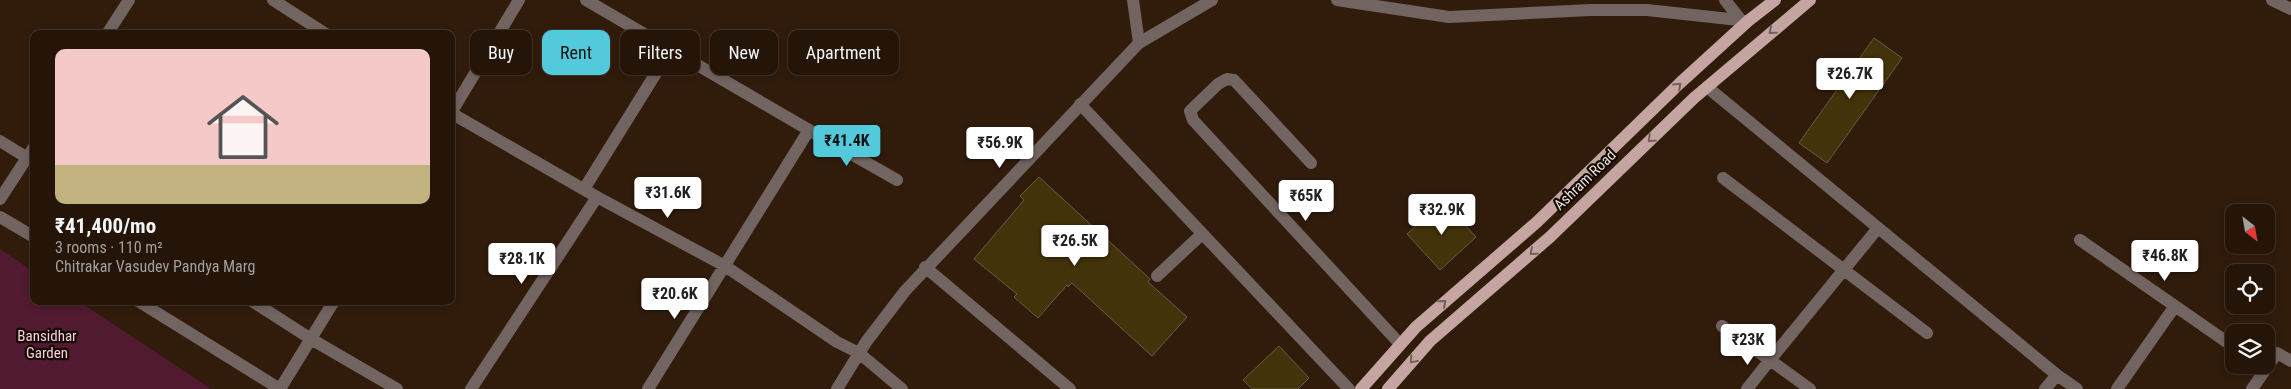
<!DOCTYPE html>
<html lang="en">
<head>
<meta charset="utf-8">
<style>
  :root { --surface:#251509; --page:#312217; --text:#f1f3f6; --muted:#a39f9c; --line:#42342a; --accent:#53cadc }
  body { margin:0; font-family:"Roboto Condensed",sans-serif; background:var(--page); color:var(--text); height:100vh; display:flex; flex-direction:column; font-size:19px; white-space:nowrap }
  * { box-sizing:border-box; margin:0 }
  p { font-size:16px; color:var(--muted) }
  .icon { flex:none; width:28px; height:28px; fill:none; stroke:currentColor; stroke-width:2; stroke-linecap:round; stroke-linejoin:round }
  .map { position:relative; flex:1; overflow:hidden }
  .panel { position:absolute; left:30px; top:30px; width:425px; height:275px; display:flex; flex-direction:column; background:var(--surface); border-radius:10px; box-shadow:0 2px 8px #0003,0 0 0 1px var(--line) }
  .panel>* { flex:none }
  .hud { position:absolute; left:470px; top:30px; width:475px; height:45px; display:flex; gap:10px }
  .needle { width:32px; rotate:149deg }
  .buttons { position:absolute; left:2225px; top:204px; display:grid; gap:10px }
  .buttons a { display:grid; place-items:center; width:50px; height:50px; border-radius:10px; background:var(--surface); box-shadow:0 2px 8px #0003,0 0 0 1px var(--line); font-size:25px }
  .price { position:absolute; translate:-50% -42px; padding:0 11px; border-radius:5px; background:#fff; color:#222; font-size:16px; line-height:32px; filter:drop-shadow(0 1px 2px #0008) }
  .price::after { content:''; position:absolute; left:50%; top:30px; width:15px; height:11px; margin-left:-8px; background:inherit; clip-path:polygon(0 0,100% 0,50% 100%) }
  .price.selected { background:var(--accent); color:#111 }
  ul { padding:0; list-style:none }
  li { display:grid; align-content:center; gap:10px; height:265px; padding:0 25px }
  li span { display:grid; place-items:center; height:155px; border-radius:10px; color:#555 }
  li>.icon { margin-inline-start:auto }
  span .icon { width:90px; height:90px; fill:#fffc; stroke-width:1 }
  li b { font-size:21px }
  .pill { padding:0 18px; border-radius:10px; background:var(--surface); box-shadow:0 2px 8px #0003,0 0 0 1px var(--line); font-size:18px; line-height:45px }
  .pill.selected { background:var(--accent); color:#111 }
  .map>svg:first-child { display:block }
</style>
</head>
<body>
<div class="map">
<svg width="2291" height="389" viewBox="0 0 2291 389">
  <rect width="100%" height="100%" fill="#311c0c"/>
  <path fill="#521a31" d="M0,249L34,272V301H78L211,389H0Z"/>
  <path fill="#42330b" stroke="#695e43" d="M1874,38L1902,58L1827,163L1799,143Z
    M1039,177L1150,279L1148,282L1187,317L1152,356L1072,283L1068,287L1067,285L1038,318L1014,297L1017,294L974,259L1024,200L1020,196Z
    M1443,201L1476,237L1440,270L1407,234Z
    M1279,346L1309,378L1298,389H1252L1243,380Z"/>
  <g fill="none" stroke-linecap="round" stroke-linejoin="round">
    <path stroke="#726461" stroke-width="12" d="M273,0L326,34
      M586,0L809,130L648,389
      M1133,0L1139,43
      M1337,0L1449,17L1591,10H1647L1748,21
      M1725,0L1740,19
      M2272,0L2291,9
      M107,34L129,0
      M1707,87L2057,375L2077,389
      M1080,104L1349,389
      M451,113L597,197L725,266L837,342L859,353L902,389
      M451,113L519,0
      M809,130L897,180
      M0,141L34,162
      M1311,163L1234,80L1227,79L1218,84L1190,111L1193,120L1400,344
      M1723,178L1927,333
      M584,189L671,49
      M0,199L34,147
      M0,217L34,237
      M2080,240L2234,347
      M925,267L1070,389
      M1157,276L1202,234
      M138,301L280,389
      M252,301L311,339L397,389
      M1722,326L1770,360L1747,389
      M280,389L334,301
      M471,389L597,197
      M837,389L866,342L905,291L1139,43L1212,0
      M1810,389L1770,360L1878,228
      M2045,389L2057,375
      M2117,389L2175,306
      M2252,389L2277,353L2291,361"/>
    <path stroke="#c4a5a1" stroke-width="12" d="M1361,389L1416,327L1537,222L1680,83L1748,21L1775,0
      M1388,389L1430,341L1550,237L1694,98L1810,0"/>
  </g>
  <defs><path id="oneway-chevron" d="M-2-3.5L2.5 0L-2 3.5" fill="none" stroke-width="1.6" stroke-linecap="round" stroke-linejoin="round" transform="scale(1.25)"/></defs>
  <g stroke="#745f5a">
    <use href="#oneway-chevron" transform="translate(1772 31) rotate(140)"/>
    <use href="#oneway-chevron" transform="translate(1678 86) rotate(-44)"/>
    <use href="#oneway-chevron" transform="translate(1651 139) rotate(136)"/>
    <use href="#oneway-chevron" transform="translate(1533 252) rotate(139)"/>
    <use href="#oneway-chevron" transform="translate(1443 303) rotate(-41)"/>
    <use href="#oneway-chevron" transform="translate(1413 360) rotate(131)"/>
  </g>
  <g text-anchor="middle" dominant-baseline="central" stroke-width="4.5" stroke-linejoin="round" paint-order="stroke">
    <g font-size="15" fill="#ecded3" stroke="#120904">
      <text transform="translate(1585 180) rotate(-44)">Ashram Road</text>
    </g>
    <g font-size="15" fill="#f8cdda" stroke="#120904">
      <text x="47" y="336">Bansidhar<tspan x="47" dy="17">Garden</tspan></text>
    </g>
  </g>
</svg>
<div class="buttons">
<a><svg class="needle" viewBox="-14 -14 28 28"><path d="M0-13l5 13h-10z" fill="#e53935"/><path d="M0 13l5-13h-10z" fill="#a39f9c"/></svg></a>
<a><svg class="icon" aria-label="locate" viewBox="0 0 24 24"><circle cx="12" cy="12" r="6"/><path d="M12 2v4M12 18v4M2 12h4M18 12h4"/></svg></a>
<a><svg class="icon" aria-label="layers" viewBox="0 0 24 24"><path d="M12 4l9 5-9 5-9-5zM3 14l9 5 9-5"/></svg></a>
</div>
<b class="price" style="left:1850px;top:100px">₹26.7K</b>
<b class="price selected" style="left:847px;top:167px">₹41.4K</b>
<b class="price" style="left:1000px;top:169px">₹56.9K</b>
<b class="price" style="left:668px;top:219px">₹31.6K</b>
<b class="price" style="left:1306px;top:222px">₹65K</b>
<b class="price" style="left:1442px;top:236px">₹32.9K</b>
<b class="price" style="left:1075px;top:267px">₹26.5K</b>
<b class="price" style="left:2165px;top:282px">₹46.8K</b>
<b class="price" style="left:522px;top:285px">₹28.1K</b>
<b class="price" style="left:675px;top:320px">₹20.6K</b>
<b class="price" style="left:1748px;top:366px">₹23K</b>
<div class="hud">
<a class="pill">Buy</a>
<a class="pill selected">Rent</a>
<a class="pill">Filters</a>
<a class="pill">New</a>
<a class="pill">Apartment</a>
</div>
<section class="panel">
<ul>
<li><span style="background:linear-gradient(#f6c9c9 75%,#c2b280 0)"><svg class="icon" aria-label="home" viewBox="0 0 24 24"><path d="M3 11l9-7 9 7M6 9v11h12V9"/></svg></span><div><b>₹41,400/mo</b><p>3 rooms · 110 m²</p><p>Chitrakar Vasudev Pandya Marg</p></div></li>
</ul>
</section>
</div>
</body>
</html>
